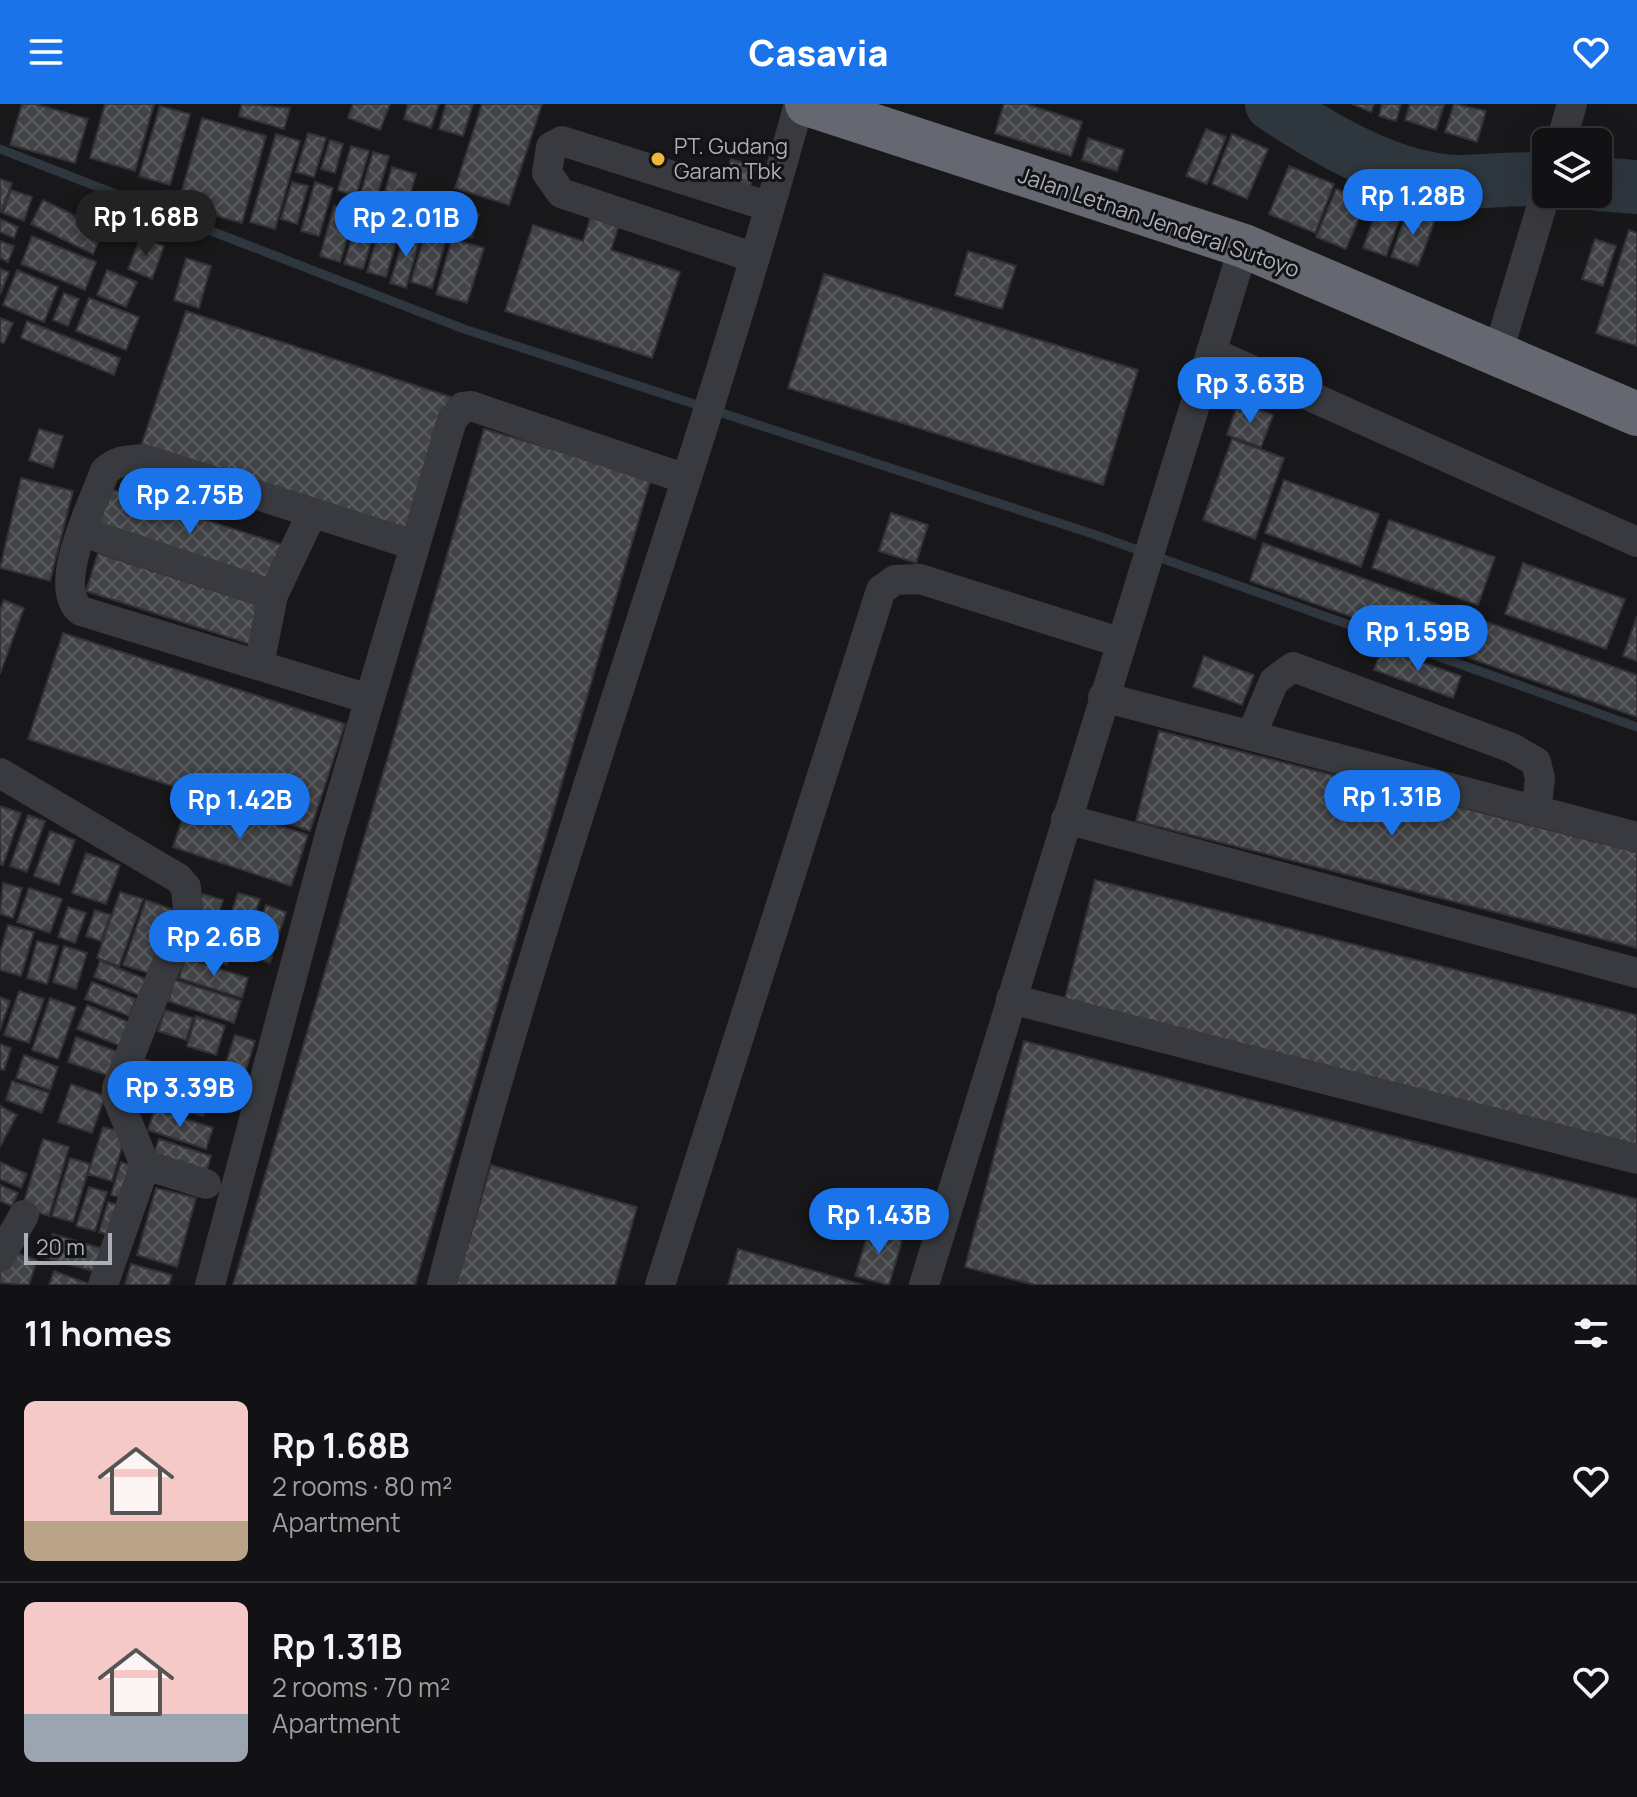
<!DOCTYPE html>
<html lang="en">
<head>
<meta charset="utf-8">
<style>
  :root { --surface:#121214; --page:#1b1b1d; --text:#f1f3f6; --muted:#9c9ea0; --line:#313234; --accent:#1a73e8 }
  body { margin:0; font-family:Manrope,sans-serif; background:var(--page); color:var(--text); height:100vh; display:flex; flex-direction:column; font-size:30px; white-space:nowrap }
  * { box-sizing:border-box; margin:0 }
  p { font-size:26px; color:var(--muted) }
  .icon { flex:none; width:44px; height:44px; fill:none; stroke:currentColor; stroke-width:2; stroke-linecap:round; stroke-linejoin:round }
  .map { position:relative; height:1181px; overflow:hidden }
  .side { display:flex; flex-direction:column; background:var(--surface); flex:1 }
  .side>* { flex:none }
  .tools { position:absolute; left:1532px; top:24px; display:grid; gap:16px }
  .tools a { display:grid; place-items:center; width:80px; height:80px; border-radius:12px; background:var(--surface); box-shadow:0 8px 32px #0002,0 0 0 2px var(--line); font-size:40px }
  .scale { position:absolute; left:24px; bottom:20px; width:88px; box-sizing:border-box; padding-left:8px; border:4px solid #abafb9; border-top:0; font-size:22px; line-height:28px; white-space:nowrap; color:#abafb9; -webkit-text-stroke:6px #131315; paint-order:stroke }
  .price { position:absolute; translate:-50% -68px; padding:0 18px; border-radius:28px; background:var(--accent); color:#fff; font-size:26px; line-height:52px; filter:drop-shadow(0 2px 4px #0008) }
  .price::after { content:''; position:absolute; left:50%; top:48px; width:24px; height:18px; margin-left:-12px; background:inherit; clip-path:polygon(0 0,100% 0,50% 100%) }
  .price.selected { background:#222; color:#fff }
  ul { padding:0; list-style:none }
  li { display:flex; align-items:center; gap:24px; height:200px; padding:0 24px }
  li+li { border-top:2px solid var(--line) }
  li span { display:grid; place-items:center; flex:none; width:224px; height:160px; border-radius:12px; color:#555 }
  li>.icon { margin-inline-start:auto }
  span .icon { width:96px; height:96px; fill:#fffc; stroke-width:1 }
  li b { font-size:34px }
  h2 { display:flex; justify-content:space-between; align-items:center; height:96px; padding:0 24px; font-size:34px }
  header { display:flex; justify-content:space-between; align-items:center; height:104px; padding:0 24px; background:var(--accent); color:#fff; font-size:36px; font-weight:800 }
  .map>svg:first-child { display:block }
</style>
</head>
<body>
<header><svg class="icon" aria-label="menu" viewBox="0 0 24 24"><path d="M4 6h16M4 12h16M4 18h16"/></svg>Casavia<svg class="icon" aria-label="heart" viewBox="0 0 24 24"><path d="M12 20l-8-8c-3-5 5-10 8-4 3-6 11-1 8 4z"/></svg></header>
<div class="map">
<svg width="1637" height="1181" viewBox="0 0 1637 1181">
  <defs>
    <pattern id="building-cross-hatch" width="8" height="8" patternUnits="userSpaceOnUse" patternTransform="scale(2)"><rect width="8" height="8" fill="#424347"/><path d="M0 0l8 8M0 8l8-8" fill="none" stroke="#5b5c5f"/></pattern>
  </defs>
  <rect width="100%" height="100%" fill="#18181a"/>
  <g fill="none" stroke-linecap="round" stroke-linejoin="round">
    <path stroke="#2e363e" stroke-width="9" d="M0,45L464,225L1093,430L1637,623"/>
    <path stroke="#2e363e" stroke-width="54" d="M1272,0C1324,35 1395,77 1459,78C1488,78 1517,73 1546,76
      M1598,80L1637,83"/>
  </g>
  <path fill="url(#building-cross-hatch)" stroke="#323236" stroke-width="2" d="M22,0H35L88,15L75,59L10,41Z
    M105,0H154L135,67L90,54Z
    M242,0L290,4L284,25L239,12Z
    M353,0H390L380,26L348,14Z
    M408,0H439L431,24L404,15Z
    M446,0H473L463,32L439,25Z
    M482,0H542L509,101L455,84Z
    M1004,0H1026L1082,18L1071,52L995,29Z
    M1352,0H1374L1371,8Z
    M1382,0H1401L1396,17L1379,12Z
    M1410,0L1444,1L1436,26L1405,16Z
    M1454,0L1486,7L1477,38L1445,28Z
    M160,2L190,10L170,81L139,72Z
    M202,14L266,32L242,119L178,101Z
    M1206,25L1226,33L1207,80L1186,72Z
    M308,29L326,34L314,73L296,68Z
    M276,30L300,37L275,125L250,118Z
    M1232,30L1268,45L1247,95L1212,80Z
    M1088,34L1124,46L1117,67L1082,56Z
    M330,36L343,40L335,69L321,65Z
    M351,42L369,47L356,92L338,86Z
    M373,48L389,52L373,106L357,102Z
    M731,55L756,63L749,86L724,78Z
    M1289,62L1334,80L1315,129L1269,110Z
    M392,63L416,70L406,106L382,99Z
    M0,75L12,79L1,108H0Z
    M292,78L308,82L297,120L281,115Z
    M315,78L333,84L319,132L301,127Z
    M1336,85L1366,97L1346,145L1316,133Z
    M11,86L32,93L24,117L3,109Z
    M1382,92L1405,100L1386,152L1363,144Z
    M420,94L479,110L472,134L413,117Z
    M43,96L104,126L93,150L31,120Z
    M334,102L355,108L340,158L320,152Z
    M1409,103L1436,113L1418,162L1391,153Z
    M593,105L621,115L611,146L680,168L652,254L505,207L533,121L583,137Z
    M359,110L378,116L363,165L344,160Z
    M383,112L402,118L386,173L367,168Z
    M0,115L18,123L14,134L0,128Z
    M406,126L421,130L406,184L390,179Z
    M1629,126L1637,129V242L1596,229Z
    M32,132L96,158L85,186L21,160Z
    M141,133L164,142L152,175L128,165Z
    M424,133L445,139L432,184L411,178Z
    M452,135L484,144L467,199L436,190Z
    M1595,135L1616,142L1603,182L1582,175Z
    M0,137L14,142L8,158L0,154Z
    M968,147L1016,162L1002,205L955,191Z
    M186,154L211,162L199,204L174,196Z
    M0,165L9,168L0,191Z
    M17,166L58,183L44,218L3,201Z
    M107,166L137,178L126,203L97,191Z
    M824,170L1138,266L1103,381L788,284Z
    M64,189L79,195L68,222L53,216Z
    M89,194L139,213L126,246L76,227Z
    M186,207L451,293L407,428L141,342Z
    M0,214L13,219L4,239L0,238Z
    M27,217L120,254L114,271L21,234Z
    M1238,299L1273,311L1261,343L1227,331Z
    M39,325L63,332L53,364L29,356Z
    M484,325L651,374L415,1181H233Z
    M1232,335L1284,354L1255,435L1203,416Z
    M21,374L73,387L50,477L0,464Z
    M1284,376L1379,410L1361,463L1265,429Z
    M107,384L286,442L273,479L94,421Z
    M891,409L928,421L916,459L879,447Z
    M1389,416L1495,453L1478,501L1372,464Z
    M1263,439L1637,571V613L1250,477Z
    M98,449L268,504L256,542L86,487Z
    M1523,459L1625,495L1606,545L1505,510Z
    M4,496L24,504L0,570V506Z
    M1637,512V557L1623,552Z
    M63,529L345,620L310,727L28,635Z
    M1382,544L1461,572L1453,594L1374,566Z
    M1204,552L1254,571L1242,601L1193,583Z
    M1159,627L1637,748V844L1136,717Z
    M190,692L308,731L291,782L173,743Z
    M0,702L21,709L3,761L0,760Z
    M28,711L45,717L27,768L10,762Z
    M50,727L75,736L59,781L34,772Z
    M86,749L120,761L106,800L72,789Z
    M1095,776L1637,911V1049L1062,906Z
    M3,779L22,784L13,814L0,810Z
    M29,784L62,795L50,829L17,818Z
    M120,788L143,795L119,862L97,854Z
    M238,789L260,795L250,823L229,816Z
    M203,790L223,796L216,818L195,812Z
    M146,796L177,807L155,871L123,861Z
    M266,801L286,808L270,859L249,852Z
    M68,803L86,809L75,839L58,833Z
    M95,806L110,811L101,837L86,832Z
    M192,818L236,833L227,861L182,846Z
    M8,821L34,828L21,872L0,866V849Z
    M37,837L58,842L47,880L27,874Z
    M64,842L87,849L76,885L53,878Z
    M185,854L248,874L242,894L179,874Z
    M100,857L153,878L146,894L94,873Z
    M175,876L241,897L234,919L168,897Z
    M92,878L136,895L129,912L85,895Z
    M19,887L44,895L29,939L4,931Z
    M0,893L10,897L0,926Z
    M50,894L76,903L58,955L32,946Z
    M87,901L131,919L121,942L77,925Z
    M165,906L193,914L186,936L158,927Z
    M196,912L225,922L216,951L187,942Z
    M235,931L255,937L236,996L216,989Z
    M76,933L124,950L116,974L68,958Z
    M1024,937L1637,1095V1181H1035L965,1163Z
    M0,940L11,944L4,966L0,965Z
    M24,951L58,963L50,986L16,974Z
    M143,955L214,978L203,1012L133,989Z
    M12,977L49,989L42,1009L6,996Z
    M71,980L105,992L92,1029L58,1018Z
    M0,1002L17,1011L0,1043Z
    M155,1005L213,1024L206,1045L148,1026Z
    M103,1023L126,1029L112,1077L88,1070Z
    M43,1035L69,1043L49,1112L22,1104Z
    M159,1035L211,1052L204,1075L151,1058Z
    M70,1054L90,1060L73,1118L52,1112Z
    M0,1058L27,1070L21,1084L0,1075Z
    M121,1058L141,1064L132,1096L111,1091Z
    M491,1061L637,1103L615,1181H456Z
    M0,1081L18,1089L12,1102L0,1097Z
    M89,1083L107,1088L95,1127L76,1122Z
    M156,1084L196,1094L177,1163L137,1151Z
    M108,1098L125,1103L116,1133L99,1128Z
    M870,1123L903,1133L889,1181L855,1172Z
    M53,1130L110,1147L103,1170L46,1154Z
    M7,1145L37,1156L29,1181L0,1179V1164Z
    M738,1145L863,1181H728Z
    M131,1160L172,1171L169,1181H125Z
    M54,1167L92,1181H49Z"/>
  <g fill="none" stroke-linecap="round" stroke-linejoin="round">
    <path stroke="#393a3f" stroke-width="30" d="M1561,38L1572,0
      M755,154L561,89L547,69L551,43L562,37L770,103
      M1211,248L1637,438
      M1498,248L1546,88
      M83,428L273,491L259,561
      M273,491L312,409
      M1103,593L1637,733
      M369,595L81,507C50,483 94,398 105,367C117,356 128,356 144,355L414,441
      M1251,632L1274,577L1293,563L1512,644L1536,658L1540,675L1536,707
      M0,669L178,774L186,783L188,806L117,984V993L145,1061L103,1181
      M1066,715L1637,869
      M1011,895L1637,1055
      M145,1061L206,1080
      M0,1153L24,1111
      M210,1181L330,730L452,316L463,303L471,302L686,375
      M442,1181C543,782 690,397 799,0
      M660,1181L881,486L895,476L920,475L1119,538
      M924,1181L1244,142"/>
    <path stroke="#656870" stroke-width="44" d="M807,0L1244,142L1637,310"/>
  </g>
  <circle fill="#ebb73f" stroke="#131315" stroke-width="3" cx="658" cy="55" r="8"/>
  <g text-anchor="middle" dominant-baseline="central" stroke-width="6" stroke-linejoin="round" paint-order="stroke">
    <g font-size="22" fill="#abafb9" stroke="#131315" text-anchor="start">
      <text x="674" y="42">PT. Gudang<tspan x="674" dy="25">Garam Tbk</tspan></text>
    </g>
    <g font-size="22" fill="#abafb9" stroke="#131315">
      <text transform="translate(1159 118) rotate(19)">Jalan Letnan Jenderal Sutoyo</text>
    </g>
  </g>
</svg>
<div class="tools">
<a><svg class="icon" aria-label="layers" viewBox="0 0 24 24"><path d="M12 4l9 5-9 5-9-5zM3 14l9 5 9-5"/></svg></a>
</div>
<div class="scale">20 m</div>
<b class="price" style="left:1413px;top:133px">Rp 1.28B</b>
<b class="price selected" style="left:146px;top:154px">Rp 1.68B</b>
<b class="price" style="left:406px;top:155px">Rp 2.01B</b>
<b class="price" style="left:1250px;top:321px">Rp 3.63B</b>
<b class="price" style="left:190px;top:432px">Rp 2.75B</b>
<b class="price" style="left:1418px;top:569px">Rp 1.59B</b>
<b class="price" style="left:1392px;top:734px">Rp 1.31B</b>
<b class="price" style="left:240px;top:737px">Rp 1.42B</b>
<b class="price" style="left:214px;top:874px">Rp 2.6B</b>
<b class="price" style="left:180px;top:1025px">Rp 3.39B</b>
<b class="price" style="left:879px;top:1152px">Rp 1.43B</b>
</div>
<section class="side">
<h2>11 homes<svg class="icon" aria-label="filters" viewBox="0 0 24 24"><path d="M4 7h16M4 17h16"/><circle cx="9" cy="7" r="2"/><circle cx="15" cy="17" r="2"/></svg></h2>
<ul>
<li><span style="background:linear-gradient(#f6c9c9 75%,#b9a48a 0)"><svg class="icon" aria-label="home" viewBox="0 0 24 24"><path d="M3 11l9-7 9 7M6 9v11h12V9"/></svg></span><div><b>Rp 1.68B</b><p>2 rooms · 80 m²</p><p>Apartment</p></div><svg class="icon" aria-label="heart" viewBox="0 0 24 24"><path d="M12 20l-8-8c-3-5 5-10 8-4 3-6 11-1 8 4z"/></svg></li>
<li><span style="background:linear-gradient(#f6c9c9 70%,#9aa5b1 0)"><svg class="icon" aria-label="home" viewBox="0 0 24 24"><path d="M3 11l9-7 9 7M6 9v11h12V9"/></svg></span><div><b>Rp 1.31B</b><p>2 rooms · 70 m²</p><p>Apartment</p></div><svg class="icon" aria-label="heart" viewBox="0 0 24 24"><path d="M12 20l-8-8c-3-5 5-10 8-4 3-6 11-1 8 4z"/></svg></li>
</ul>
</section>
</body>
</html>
